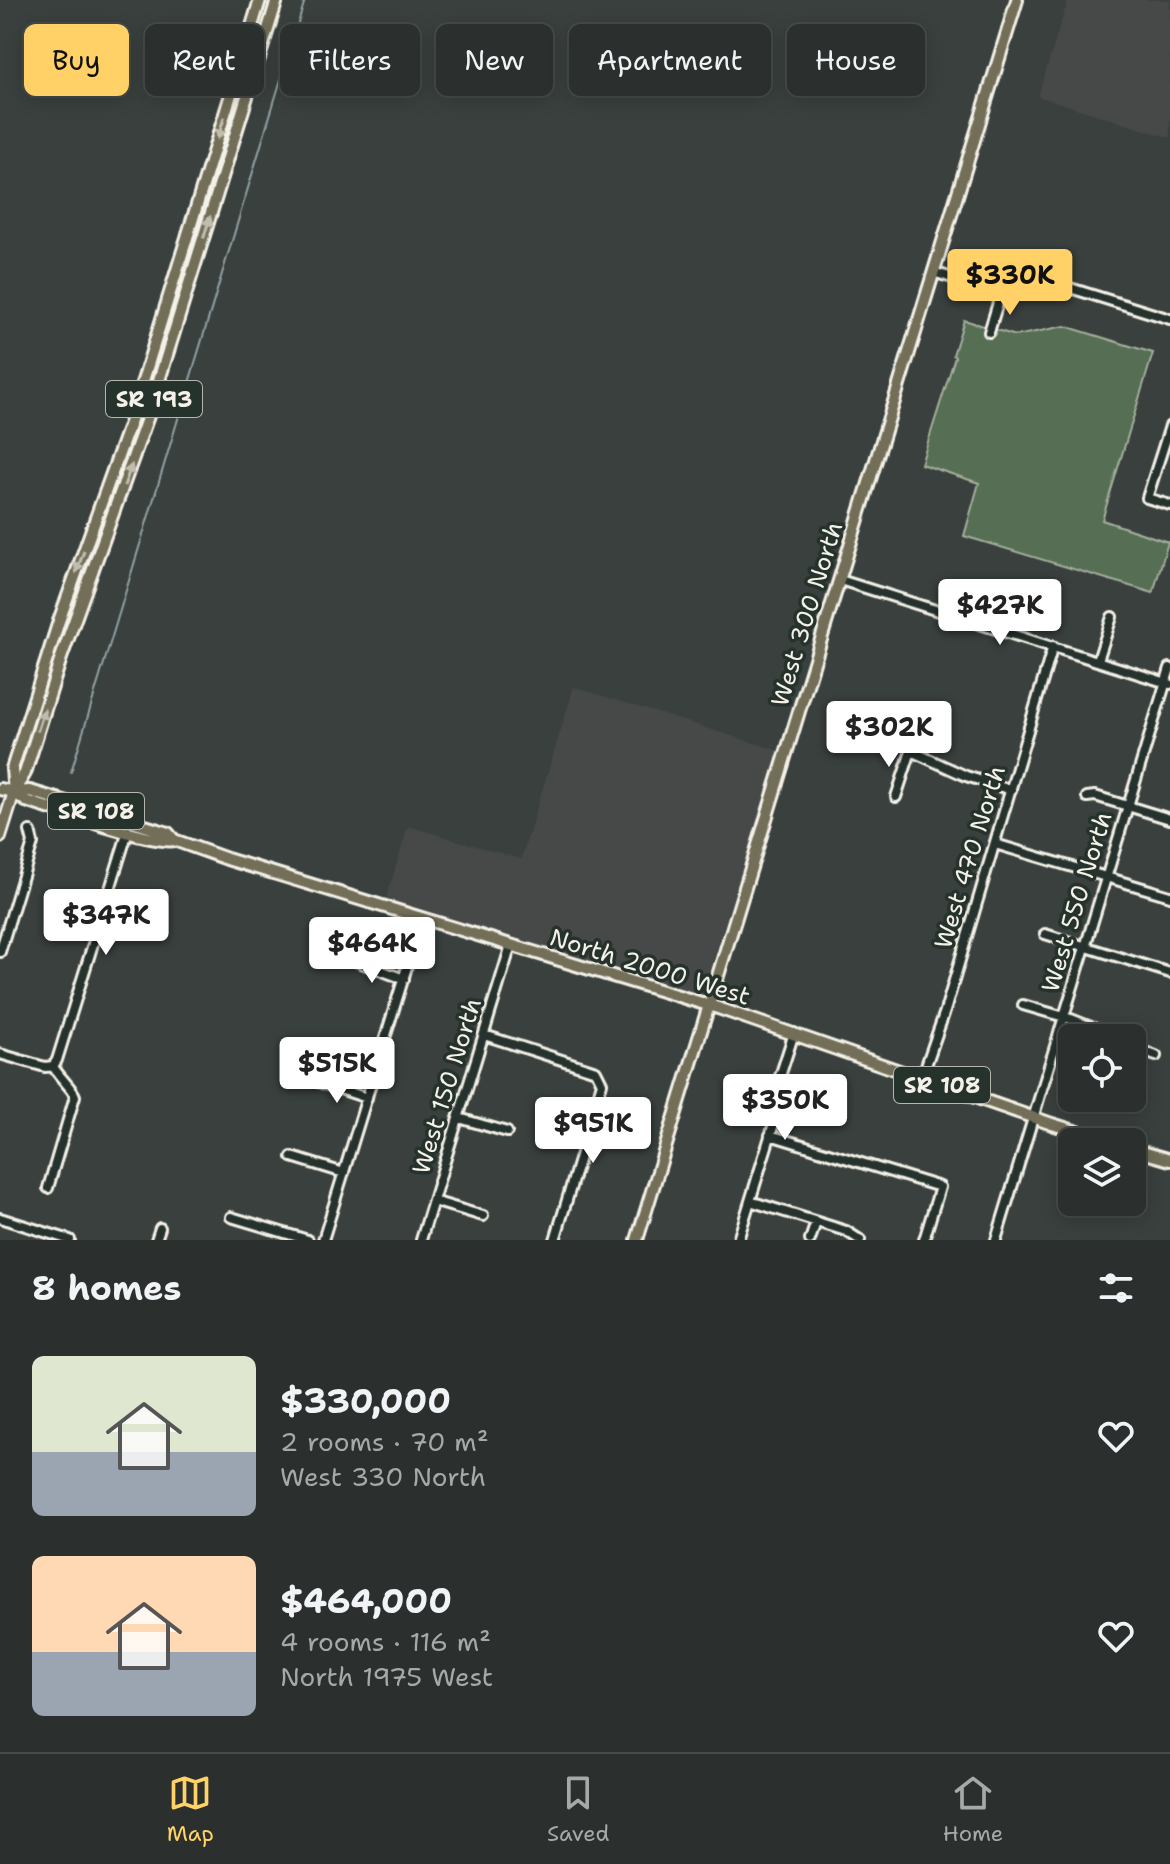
<!DOCTYPE html>
<html lang="en">
<head>
<meta charset="utf-8">
<style>
  :root { --surface:#2b302e; --page:#373c3a; --text:#f1f3f6; --muted:#a6a9aa; --line:#474b4a; --accent:#ffd166 }
  body { margin:0; font-family:"Shantell Sans",sans-serif; background:var(--page); color:var(--text); height:100vh; display:flex; flex-direction:column; font-size:30px; white-space:nowrap }
  * { box-sizing:border-box; margin:0 }
  p { font-size:26px; color:var(--muted) }
  .icon { flex:none; width:44px; height:44px; fill:none; stroke:currentColor; stroke-width:2; stroke-linecap:round; stroke-linejoin:round }
  .map { position:relative; height:1240px; overflow:hidden }
  .panel { display:flex; flex-direction:column; background:var(--surface); flex:1 }
  .panel>* { flex:none }
  .banner { position:absolute; left:24px; top:24px; width:1122px; height:72px; display:flex; gap:16px }
  .tools { position:absolute; left:1058px; top:1024px; display:grid; gap:16px }
  .tools a { display:grid; place-items:center; width:88px; height:88px; border-radius:12px; background:var(--surface); box-shadow:0 4px 20px #0003,0 0 0 2px var(--line); font-size:40px }
  .price { position:absolute; translate:-50% -68px; padding:0 18px; border-radius:8px; background:#fff; color:#222; font-size:26px; line-height:52px; filter:drop-shadow(0 2px 4px #0008) }
  .price::after { content:''; position:absolute; left:50%; top:48px; width:24px; height:18px; margin-left:-12px; background:inherit; clip-path:polygon(0 0,100% 0,50% 100%) }
  .price.selected { background:var(--accent); color:#111 }
  ul { padding:0; list-style:none }
  li { display:flex; align-items:center; gap:24px; height:200px; padding:0 32px }
  li span { display:grid; place-items:center; flex:none; width:224px; height:160px; border-radius:12px; color:#555 }
  li>.icon { margin-inline-start:auto }
  span .icon { width:96px; height:96px; fill:#fffc; stroke-width:1 }
  li b { font-size:34px }
  h2 { display:flex; justify-content:space-between; align-items:center; height:96px; padding:0 32px; font-size:34px }
  .tag { padding:0 28px; border-radius:12px; background:var(--surface); box-shadow:0 4px 20px #0003,0 0 0 2px var(--line); font-size:28px; line-height:72px }
  .tag.selected { background:var(--accent); color:#111 }
  .menu { display:flex; justify-content:space-around; align-items:center; height:112px; border-top:2px solid var(--line); background:var(--surface); font-size:22px; color:var(--muted) }
  .menu a { display:grid; justify-items:center; gap:4px }
  .menu .selected { color:var(--accent) }
  .map>svg:first-child { display:block }
</style>
</head>
<body>
<div class="map">
<svg width="1170" height="1240" viewBox="0 0 1170 1240">
  <rect width="100%" height="100%" fill="#39403e"/>
  <filter id="ink" filterUnits="userSpaceOnUse"><feTurbulence type="fractalNoise" baseFrequency=".0125" numOctaves="2"/><feDisplacementMap in="SourceGraphic" scale="16" xChannelSelector="R" yChannelSelector="G"/><feConvolveMatrix kernelMatrix="1 2 1 2 8 2 1 2 1" color-interpolation-filters="sRGB"/></filter>
  <g filter="url(#ink)">
    <path fill="#46494a" d="M1068,0H1170V138L1038,96Z
      M574,687L780,751L704,988L697,996L385,902L408,826L521,859Z"/>
    <path fill="#566e53" stroke="#a5b09e" stroke-width="2" d="M964,320L1016,336L1065,326L1153,353L1102,520L1168,542L1153,593L964,536L979,483L921,464L955,357L953,355Z"/>
    <g fill="none" stroke-linecap="round" stroke-linejoin="round">
      <path stroke="#93a1a4" stroke-width="2" d="M71,772L305,0"/>
      <g stroke="#f4f1e8" stroke-width="14">
        <path id="minor" d="M933,272L1001,293L1012,292L1031,284L1054,283L1170,319
          M989,332L1001,293
          M1170,426L1147,498L1170,505
          M840,580L1170,684
          M1098,660L1112,617
          M896,797L911,751L966,776L1011,790
          M1087,797L1095,796L1170,819
          M995,844L1170,896
          M1045,934L1170,973
          M0,952L33,843L30,831
          M353,960L404,979
          M1023,1005L1071,1019L1119,1038
          M484,1035L596,1071L602,1083L555,1240
          M1132,1047L1156,1056
          M0,1054L45,1067L53,1066
          M53,1066L57,1060L128,831
          M922,1077L945,1011L1053,646
          M316,1081L367,1098
          M459,1118L507,1132
          M770,1135L940,1187L924,1240
          M292,1157L344,1173
          M48,1188L75,1096C73,1089 58,1076 53,1066
          M433,1201L483,1216
          M750,1201L846,1231L860,1240
          M231,1217L308,1240
          M0,1218L70,1240
          M156,1240L160,1228
          M323,1240L422,918
          M421,1240L511,945
          M738,1240L776,1117L774,1095L794,1033
          M810,1240L816,1222
          M996,1240L1170,668"/>
      </g>
      <g stroke="#f4f1e8" stroke-width="16">
        <path id="major" d="M0,789L14,792L26,801C53,809 154,845 174,840
          M14,792L30,791L168,833L174,840L227,859L718,1008L1052,1124L1110,1142
          M14,792L12,769L59,621L130,423L260,0
          M0,837L14,792L25,773L61,658L148,416L277,0
          M1132,1149L1170,1160
          M637,1240L1017,0"/>
      </g>
      <use href="#minor" stroke="#26332d" stroke-width="8"/>
      <use href="#major" stroke="#726e59" stroke-width="10"/>
    </g>
    <defs><path id="oneway-solid" d="M-6-.8H1V-3.2L6.5 0L1 3.2V.8H-6Z" transform="scale(2)"/></defs>
    <g fill="#c0bdaf">
      <use href="#oneway-solid" transform="translate(221 128) rotate(107)"/>
      <use href="#oneway-solid" transform="translate(207 227) rotate(-73)"/>
      <use href="#oneway-solid" transform="translate(128 475) rotate(-70)"/>
      <use href="#oneway-solid" transform="translate(80 562) rotate(110)"/>
      <use href="#oneway-solid" transform="translate(41 720) rotate(-72)"/>
    </g>
  </g>
  <g text-anchor="middle" dominant-baseline="central" stroke-width="7" stroke-linejoin="round" paint-order="stroke">
    <g fill="#26332d" stroke="#b6b8b0" stroke-width="2">
      <rect x="106" y="381" width="96" height="36" rx="6"/>
      <rect x="48" y="793" width="96" height="36" rx="6"/>
      <rect x="894" y="1067" width="96" height="36" rx="6"/>
    </g>
    <g font-size="22" font-weight="bold" fill="#f4f1e8">
      <text x="154" y="399">SR 193</text>
      <text x="96" y="811">SR 108</text>
      <text x="942" y="1085">SR 108</text>
    </g>
    <g font-size="24" fill="#f4f1e8" stroke="#26332d">
      <text transform="translate(807 614) rotate(-73)">West 300 North</text>
      <text transform="translate(970 857) rotate(-73)">West 470 North</text>
      <text transform="translate(1077 902) rotate(-73)">West 550 North</text>
      <text transform="translate(650 967) rotate(17)">North 2000 West</text>
      <text transform="translate(447 1086) rotate(-73)">West 150 North</text>
    </g>
  </g>
</svg>
<div class="tools">
<a><svg class="icon" aria-label="locate" viewBox="0 0 24 24"><circle cx="12" cy="12" r="6"/><path d="M12 2v4M12 18v4M2 12h4M18 12h4"/></svg></a>
<a><svg class="icon" aria-label="layers" viewBox="0 0 24 24"><path d="M12 4l9 5-9 5-9-5zM3 14l9 5 9-5"/></svg></a>
</div>
<b class="price selected" style="left:1010px;top:317px">$330K</b>
<b class="price" style="left:1000px;top:647px">$427K</b>
<b class="price" style="left:889px;top:769px">$302K</b>
<b class="price" style="left:106px;top:957px">$347K</b>
<b class="price" style="left:372px;top:985px">$464K</b>
<b class="price" style="left:337px;top:1105px">$515K</b>
<b class="price" style="left:785px;top:1142px">$350K</b>
<b class="price" style="left:593px;top:1165px">$951K</b>
<div class="banner">
<a class="tag selected">Buy</a>
<a class="tag">Rent</a>
<a class="tag">Filters</a>
<a class="tag">New</a>
<a class="tag">Apartment</a>
<a class="tag">House</a>
</div>
</div>
<section class="panel">
<h2>8 homes<svg class="icon" aria-label="filters" viewBox="0 0 24 24"><path d="M4 7h16M4 17h16"/><circle cx="9" cy="7" r="2"/><circle cx="15" cy="17" r="2"/></svg></h2>
<ul>
<li><span style="background:linear-gradient(#dfe7d0 60%,#9aa5b1 0)"><svg class="icon" aria-label="home" viewBox="0 0 24 24"><path d="M3 11l9-7 9 7M6 9v11h12V9"/></svg></span><div><b>$330,000</b><p>2 rooms · 70 m²</p><p>West 330 North</p></div><svg class="icon" aria-label="heart" viewBox="0 0 24 24"><path d="M12 20l-8-8c-3-5 5-10 8-4 3-6 11-1 8 4z"/></svg></li>
<li><span style="background:linear-gradient(#ffd9b3 60%,#9aa5b1 0)"><svg class="icon" aria-label="home" viewBox="0 0 24 24"><path d="M3 11l9-7 9 7M6 9v11h12V9"/></svg></span><div><b>$464,000</b><p>4 rooms · 116 m²</p><p>North 1975 West</p></div><svg class="icon" aria-label="heart" viewBox="0 0 24 24"><path d="M12 20l-8-8c-3-5 5-10 8-4 3-6 11-1 8 4z"/></svg></li>
</ul>
</section>
<nav class="menu">
<a class="selected"><svg class="icon" aria-label="map" viewBox="0 0 24 24"><path d="M3 6l6-2 6 2 6-2v14l-6 2-6-2-6 2zM9 4v14M15 6v14"/></svg>Map</a>
<a><svg class="icon" aria-label="saved" viewBox="0 0 24 24"><path d="M7 4h10v16l-5-4-5 4z"/></svg>Saved</a>
<a><svg class="icon" aria-label="home" viewBox="0 0 24 24"><path d="M3 11l9-7 9 7M6 9v11h12V9"/></svg>Home</a>
</nav>
</body>
</html>
